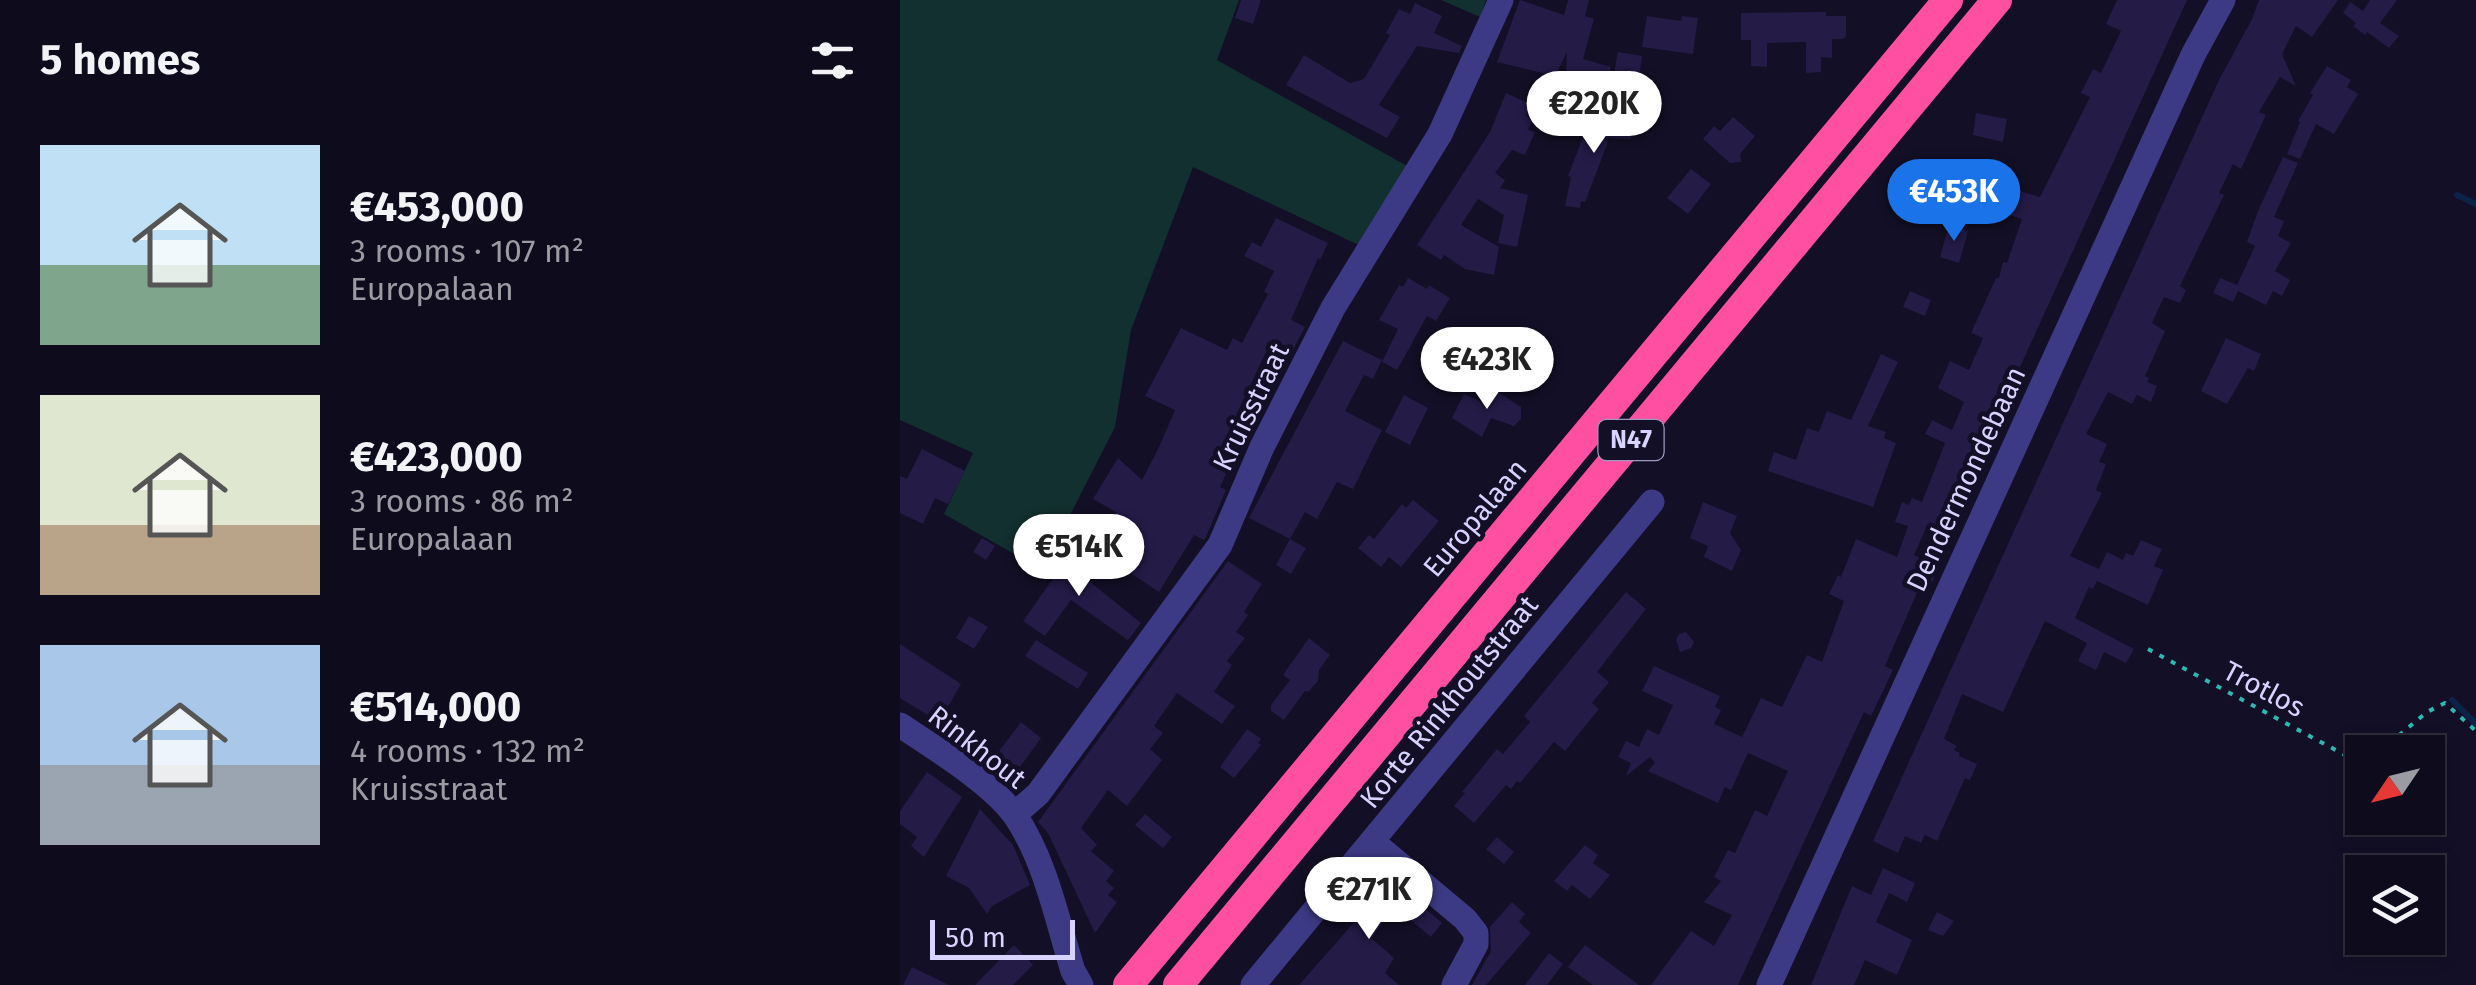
<!DOCTYPE html>
<html lang="en">
<head>
<meta charset="utf-8">
<style>
  :root { --surface:#0e0b1c; --page:#171425; --text:#f1f3f6; --muted:#9b9ba3; --line:#2e2b3b; --accent:#1a73e8 }
  body { margin:0; font-family:"Fira Sans",sans-serif; background:var(--page); color:var(--text); height:100vh; display:flex; flex-direction:column; font-size:38px; white-space:nowrap }
  * { box-sizing:border-box; margin:0 }
  p { font-size:32px; color:var(--muted) }
  .icon { flex:none; width:55px; height:55px; fill:none; stroke:currentColor; stroke-width:2; stroke-linecap:round; stroke-linejoin:round }
  .map { position:relative; flex:1; overflow:hidden }
  .drawer { display:flex; flex-direction:column; background:var(--surface); width:900px }
  .drawer>* { flex:none }
  .needle { width:65px; rotate:235deg }
  .buttons { position:absolute; left:1445px; top:735px; display:grid; gap:20px }
  .buttons a { display:grid; place-items:center; width:100px; height:100px; border-radius:0px; background:var(--surface); box-shadow:0 5px 15px #0003,0 0 0 2px var(--line); font-size:50px }
  .scale { position:absolute; left:30px; bottom:25px; width:145px; box-sizing:border-box; padding-left:10px; border:5px solid #d9d4ff; border-top:0; font-size:28px; line-height:35px; white-space:nowrap; color:#d9d4ff; -webkit-text-stroke:8px #130f26; paint-order:stroke }
  .price { position:absolute; translate:-50% -85px; padding:0 22px; border-radius:35px; background:#fff; color:#222; font-size:32px; line-height:65px; filter:drop-shadow(0 2px 5px #0008) }
  .price::after { content:''; position:absolute; left:50%; top:60px; width:30px; height:22px; margin-left:-15px; background:inherit; clip-path:polygon(0 0,100% 0,50% 100%) }
  .price.current { background:var(--accent); color:#fff }
  ul { padding:0; list-style:none }
  li { display:flex; align-items:center; gap:30px; height:250px; padding:0 40px }
  li span { display:grid; place-items:center; flex:none; width:280px; height:200px; border-radius:0px; color:#555 }
  li>.icon { margin-inline-start:auto }
  span .icon { width:120px; height:120px; fill:#fffc; stroke-width:1 }
  li b { font-size:42px }
  h2 { display:flex; justify-content:space-between; align-items:center; height:120px; padding:0 40px; font-size:42px }
  main { display:flex; flex:1; min-height:0 }
  .map>svg:first-child { display:block }
</style>
</head>
<body>
<main>
<section class="drawer">
<h2>5 homes<svg class="icon" aria-label="filters" viewBox="0 0 24 24"><path d="M4 7h16M4 17h16"/><circle cx="9" cy="7" r="2"/><circle cx="15" cy="17" r="2"/></svg></h2>
<ul>
<li><span style="background:linear-gradient(#bfe0f5 60%,#7fa58c 0)"><svg class="icon" aria-label="home" viewBox="0 0 24 24"><path d="M3 11l9-7 9 7M6 9v11h12V9"/></svg></span><div><b>€453,000</b><p>3 rooms · 107 m²</p><p>Europalaan</p></div></li>
<li><span style="background:linear-gradient(#dfe7d0 65%,#b9a48a 0)"><svg class="icon" aria-label="home" viewBox="0 0 24 24"><path d="M3 11l9-7 9 7M6 9v11h12V9"/></svg></span><div><b>€423,000</b><p>3 rooms · 86 m²</p><p>Europalaan</p></div></li>
<li><span style="background:linear-gradient(#a9c7e8 60%,#9aa5b1 0)"><svg class="icon" aria-label="home" viewBox="0 0 24 24"><path d="M3 11l9-7 9 7M6 9v11h12V9"/></svg></span><div><b>€514,000</b><p>4 rooms · 132 m²</p><p>Kruisstraat</p></div></li>
</ul>
</section>
<div class="map">
<svg width="1576" height="985" viewBox="0 0 1576 985">
  <rect width="100%" height="100%" fill="#130f26"/>
  <path fill="#12302f" d="M0,0H339L317,60L509,167L461,246L293,167L231,330L215,427L142,570L44,514L73,453L0,420Z
    M541,0H586L580,17Z"/>
  <g fill="none" stroke-linecap="round" stroke-linejoin="round">
    <path stroke="#0c2248" stroke-width="6" d="M1557,195L1576,204
      M1552,700L1576,724"/>
  </g>
  <path fill="#241b47" d="M341,0H361L353,24L335,18Z
    M620,0L664,15L668,0H689L685,16L694,19L683,59L711,67L706,88L666,78L667,52L655,76L597,62Z
    M1217,0H1287L1045,532L1027,526L1014,555L1039,568L1028,590L1020,586L985,666L993,670L971,716L964,712L838,985H751L791,931L814,946L832,915L804,902L821,881L814,877L828,850L835,853L855,810L867,816L888,771L848,753L831,790L825,787L818,803L748,771L755,763L750,757L726,776L731,763L718,757L726,741L739,747L747,729L759,735L773,705L742,691L754,666L820,696L815,707L821,710L814,724L842,737L861,698L882,707L907,655L922,662L944,601L929,594L938,575L941,577L956,539L997,557L1008,526L995,522L1002,502L1009,505L1012,498L1022,502L1045,443L1025,434L1032,420L1052,430L1064,402L1038,388L1050,361L1069,370L1083,338L1071,333L1096,278H1099L1103,262L1107,263L1122,219L1091,209L1090,213L1074,209L1086,168L1102,173L1099,185L1140,197L1190,97L1181,93L1193,69L1201,73L1221,31L1206,24Z
    M1359,0H1438L1412,37L1396,26L1382,54L1396,86L1380,77L1359,112L1366,115L1341,169L1333,164L1319,193L1324,195L1280,286L1286,290L1280,303L1264,297L1252,323L1265,331L1245,376L1249,378L1247,382L1257,386L1251,402L1237,395L1232,404L1208,392L1186,434L1207,444L1199,462L1206,464L1196,490L1202,493L1170,556L1199,569L1207,552L1223,560L1226,553L1233,556L1241,540L1262,549L1254,566L1263,570L1248,605L1197,581L1193,589L1189,587L1175,618L1234,649L1226,663L1204,652L1196,670L1178,661L1187,643L1145,621L1103,712L1062,694L1044,739L1057,746L1054,750L1060,753L1059,756L1077,764L1070,780L1065,778L1037,841L1025,835L1021,843L1005,836L998,853L973,841L1319,80L1352,19Z
    M1470,0H1497L1480,23L1499,36L1489,48L1467,32L1465,35L1453,26L1456,23L1443,13L1450,2L1463,11Z
    M515,3L542,16L534,33L562,46L559,53L517,46L479,105L500,117L487,138L386,85L404,55L450,83L464,79L490,35L486,33L499,9L510,14Z
    M926,12V16H946V36L943,39H932V58L921,57V72L906,73V42L867,43V67L851,66V40H841V13Z
    M747,16L781,21L782,16L798,18L793,54L742,47Z
    M718,52L742,56L739,78L714,73Z
    M1427,66L1451,80L1447,87L1458,94L1434,134L1416,124L1400,159L1387,154L1400,122L1398,121L1413,95L1410,93Z
    M606,93L632,105L626,116L633,119L628,130L635,132L625,155L612,150L595,173L605,180L600,188L628,195L617,247L598,243L604,215L578,199L561,225L599,247L594,275L565,269L544,255L541,260L517,245L590,132Z
    M709,112L734,116L731,139L705,138L708,142L685,202L681,201L680,208L665,206L671,177L668,176L690,119L705,138Z
    M1076,113L1107,119L1103,142L1073,135Z
    M833,117L855,136L840,154L841,162L830,163L803,139L814,126L820,131Z
    M1383,157L1398,163L1374,217L1384,221L1378,236L1391,243L1375,271L1390,280L1382,296L1373,291L1366,305L1338,291L1333,302L1313,293L1320,278L1337,285L1355,246L1347,242L1358,211Z
    M791,169L811,184L788,214L767,198Z
    M376,218L428,243L420,260L418,258L391,320L405,327L393,350L372,339L321,448L335,454L320,487L326,490L306,537L304,540L294,535L259,592L207,557L225,529L211,522L216,512L193,499L218,458L242,480L259,447L275,410L245,396L281,328L327,350L333,338L342,343L368,294L364,292L374,271L344,256L352,242L361,247Z
    M1049,225L1068,231L1059,263L1040,257Z
    M508,278L527,289L529,285L550,298L536,321L527,316L497,370L482,362L498,329L479,320L499,285L503,287Z
    M1010,291L1031,300L1025,316L1003,307Z
    M1326,338L1361,354L1354,371L1348,368L1327,404L1301,391Z
    M443,341L482,360L473,379L464,375L445,411L482,430L453,489L437,482L417,519L405,512L390,539L349,518Z
    M981,354L998,362L968,426L986,432L984,438L996,443L973,507L868,471L874,452L896,460L907,428L919,432L927,411L951,420Z
    M592,388L621,407V419L614,426L591,418L582,437L552,418L564,394L584,403Z
    M504,395L528,408L510,445L485,432Z
    M22,449L65,471L48,504L35,498L23,524L0,513V476L7,479Z
    M513,500L539,521L501,567L489,557L481,567L458,548L469,535L474,539L502,504L506,508Z
    M803,502L837,516L830,533L841,550L832,571L804,557L808,546L790,538Z
    M82,538L95,546L86,560L73,552Z
    M390,539L406,548L391,574L376,565Z
    M179,542L195,553L179,573L241,623L228,640L171,600L145,636L123,621Z
    M328,561L362,584L344,612L348,615L336,632L345,638L327,661L332,665L314,692L335,706L322,724L277,693L254,726L263,733L250,749L262,760L227,806L208,790L181,828L197,845L191,851L214,871L206,881L214,888L208,895L217,902L195,933L148,833L138,822Z
    M726,592L746,609L697,672L709,682L692,703L699,709L665,751L654,742L620,783L617,781L611,789L606,785L574,823L554,806L565,793L562,792L597,749L603,754L630,722L624,716Z
    M69,616L88,627L74,649L56,638Z
    M786,632L794,642L791,648L780,652L776,640L779,634Z
    M409,638L430,655L419,670L418,681L408,692L405,691L384,720L371,711V705L390,680L383,675Z
    M136,640L188,673L178,689L125,656Z
    M0,644L61,684L39,722L0,698Z
    M121,722L141,738L120,767L117,765L106,778L93,768L103,754L99,751Z
    M347,729L361,739L358,743L361,745L334,778L320,767Z
    M27,772L62,797L24,857L11,846L17,837L0,824V811Z
    M80,809L113,845L130,885L92,906L87,914L69,888L46,876Z
    M245,814L272,837L263,848L235,825Z
    M597,837L614,852L604,864L586,849Z
    M685,845L698,855L693,863L710,875L690,899L672,885L667,891L654,881Z
    M983,868L1015,883L1007,902L989,893L976,922L1012,940L997,975L965,960L954,985H911L952,886L971,895Z
    M489,877L542,923L531,937L496,908L471,938L494,958L485,973L499,985H399L479,894L477,892Z
    M612,902L625,914L619,922L631,933L586,985H572L591,951L590,927Z
    M1037,912L1054,921L1043,936L1028,930Z
    M114,945L133,965L113,985H75Z
    M685,945L739,985H693L668,967Z
    M649,953L663,964L647,985H625Z
    M12,967L49,985H3Z"/>
  <g fill="none" stroke-linecap="round" stroke-linejoin="round">
    <path stroke="#2fb8b0" stroke-width="4" stroke-dasharray="5 8" stroke-linecap="butt" d="M1248,649L1456,761L1462,759
      M1479,752L1527,712L1545,703L1576,731"/>
    <path stroke="#3d3a85" stroke-width="25" d="M0,725C33,747 95,785 116,817C146,862 157,920 173,971L181,985
      M115,814L138,794L320,545L362,447L433,308L540,134L601,0
      M473,842L565,919L576,933V944L554,985
      M353,985L752,502
      M869,985L1293,55L1323,0"/>
    <path stroke="#ff4fa3" stroke-width="30" d="M228,985L1048,0
      M278,985L1097,0"/>
  </g>
  <g text-anchor="middle" dominant-baseline="central" stroke-width="9" stroke-linejoin="round" paint-order="stroke">
    <rect fill="#130f26" stroke="#9e99be" stroke-width="2.5" x="698.5" y="420" width="65" height="40" rx="8"/>
    <g font-size="25" font-weight="bold" fill="#d9d4ff">
      <text x="731" y="440">N47</text>
    </g>
    <g font-size="28" fill="#d9d4ff" stroke="#130f26">
      <text transform="translate(351 407) rotate(-64)">Kruisstraat</text>
      <text transform="translate(1066 479) rotate(-65)">Dendermondebaan</text>
      <text transform="translate(575 518) rotate(-50)">Europalaan</text>
      <text transform="translate(1364 689) rotate(28)">Trotlos</text>
      <text transform="translate(549 702) rotate(-51)">Korte Rinkhoutstraat</text>
      <text transform="translate(77 747) rotate(38)">Rinkhout</text>
    </g>
  </g>
</svg>
<div class="buttons">
<a><svg class="needle" viewBox="-14 -14 28 28"><path d="M0-13l5 13h-10z" fill="#e53935"/><path d="M0 13l5-13h-10z" fill="#9b9ba3"/></svg></a>
<a><svg class="icon" aria-label="layers" viewBox="0 0 24 24"><path d="M12 4l9 5-9 5-9-5zM3 14l9 5 9-5"/></svg></a>
</div>
<div class="scale">50 m</div>
<b class="price" style="left:694px;top:156px">€220K</b>
<b class="price current" style="left:1054px;top:244px">€453K</b>
<b class="price" style="left:587px;top:412px">€423K</b>
<b class="price" style="left:179px;top:599px">€514K</b>
<b class="price" style="left:469px;top:942px">€271K</b>
</div>
</main>
</body>
</html>
